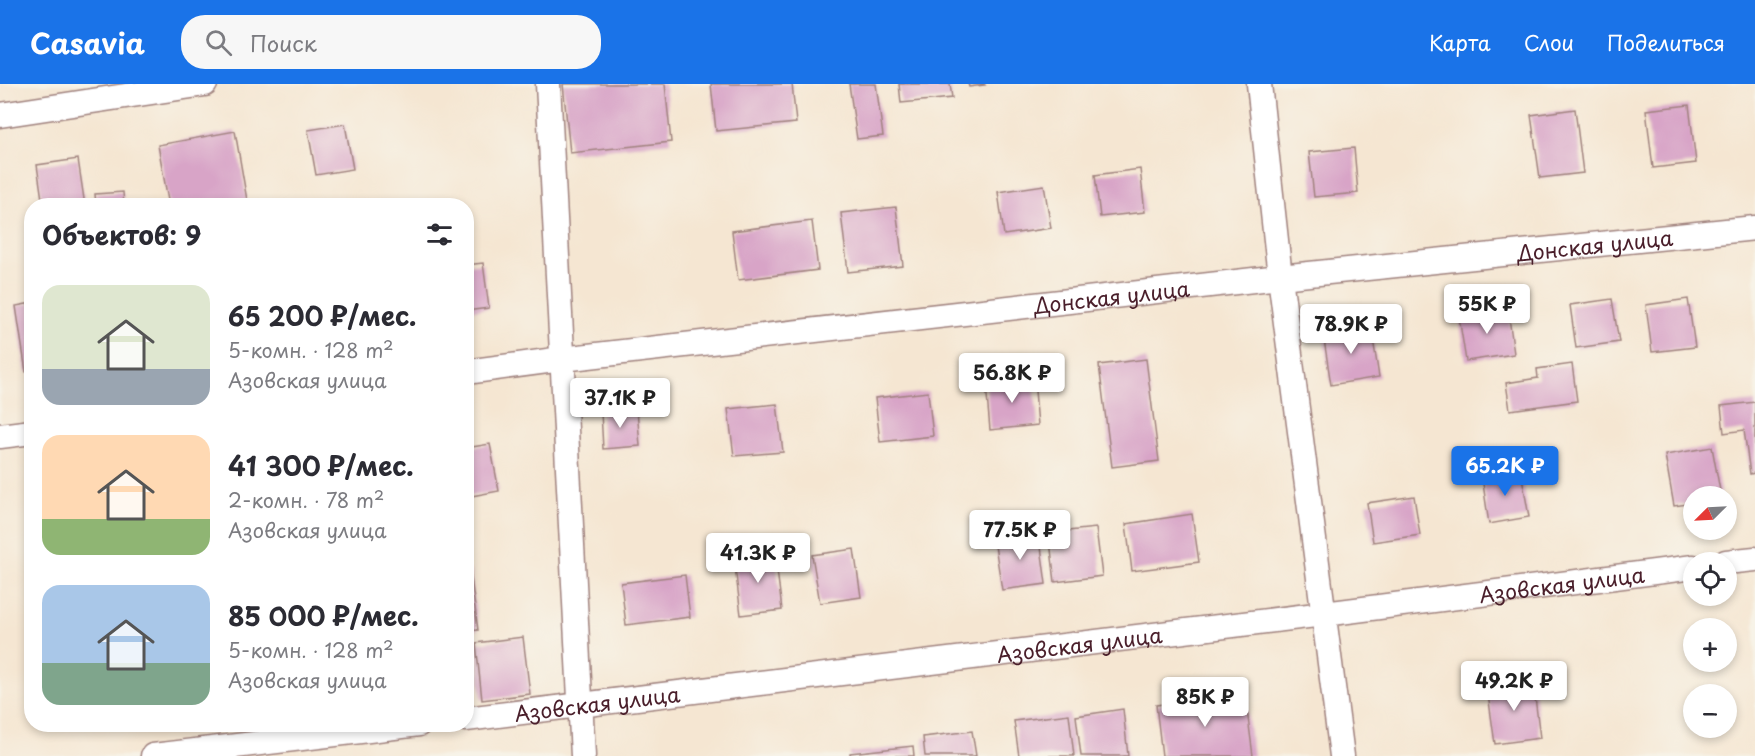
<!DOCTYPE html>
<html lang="ru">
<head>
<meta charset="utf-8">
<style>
  :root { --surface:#fff; --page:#f7f7f7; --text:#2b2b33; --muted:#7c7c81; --accent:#1a73e8 }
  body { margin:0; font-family:"Playpen Sans",sans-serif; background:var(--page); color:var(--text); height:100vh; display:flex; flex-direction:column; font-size:22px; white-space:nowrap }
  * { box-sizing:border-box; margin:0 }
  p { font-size:20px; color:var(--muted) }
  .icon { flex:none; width:33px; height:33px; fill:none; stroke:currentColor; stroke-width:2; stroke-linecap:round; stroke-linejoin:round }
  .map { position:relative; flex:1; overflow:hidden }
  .drawer { position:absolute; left:24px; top:114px; width:450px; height:534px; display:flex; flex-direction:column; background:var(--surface); border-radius:24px; box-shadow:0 3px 9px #0003 }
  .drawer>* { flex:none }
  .needle { width:39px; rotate:246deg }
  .fabs { position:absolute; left:1683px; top:402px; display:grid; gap:12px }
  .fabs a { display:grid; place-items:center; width:54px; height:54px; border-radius:50%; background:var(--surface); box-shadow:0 3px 9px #0003; font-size:30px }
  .price { position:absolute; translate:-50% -51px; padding:0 14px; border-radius:6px; background:#fff; color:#222; font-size:20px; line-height:39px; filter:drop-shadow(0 2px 3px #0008) }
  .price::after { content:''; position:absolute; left:50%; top:36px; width:18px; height:14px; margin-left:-9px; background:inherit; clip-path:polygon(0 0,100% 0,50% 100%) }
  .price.active { background:var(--accent); color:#fff }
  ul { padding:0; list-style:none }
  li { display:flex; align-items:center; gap:18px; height:150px; padding:0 18px }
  li span { display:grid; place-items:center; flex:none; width:168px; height:120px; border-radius:18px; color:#555 }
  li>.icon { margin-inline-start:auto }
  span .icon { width:72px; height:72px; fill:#fffc; stroke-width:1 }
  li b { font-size:26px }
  h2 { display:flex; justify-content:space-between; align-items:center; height:72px; padding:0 18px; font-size:26px }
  header { display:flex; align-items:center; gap:36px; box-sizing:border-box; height:84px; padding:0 30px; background:var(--accent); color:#fff }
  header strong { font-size:28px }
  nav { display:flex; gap:33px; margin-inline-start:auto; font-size:21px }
  .search { width:420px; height:54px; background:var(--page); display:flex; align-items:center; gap:15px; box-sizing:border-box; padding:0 21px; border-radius:24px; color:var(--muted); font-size:22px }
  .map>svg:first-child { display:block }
</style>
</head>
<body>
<header>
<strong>Casavia</strong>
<div class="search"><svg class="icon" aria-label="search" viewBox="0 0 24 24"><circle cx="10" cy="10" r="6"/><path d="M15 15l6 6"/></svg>Поиск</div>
<nav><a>Карта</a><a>Слои</a><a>Поделиться</a></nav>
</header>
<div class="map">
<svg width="1755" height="672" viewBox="0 0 1755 672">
  <rect width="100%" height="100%" fill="#f7f3e8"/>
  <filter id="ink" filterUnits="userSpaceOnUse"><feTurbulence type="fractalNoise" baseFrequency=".0167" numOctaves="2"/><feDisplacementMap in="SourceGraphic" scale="12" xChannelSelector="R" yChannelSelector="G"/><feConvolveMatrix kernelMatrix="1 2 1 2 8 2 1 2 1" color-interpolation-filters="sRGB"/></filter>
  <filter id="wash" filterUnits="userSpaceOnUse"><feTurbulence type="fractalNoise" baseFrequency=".008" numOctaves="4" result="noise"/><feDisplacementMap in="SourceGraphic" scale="24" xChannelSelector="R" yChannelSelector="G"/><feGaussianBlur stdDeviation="1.35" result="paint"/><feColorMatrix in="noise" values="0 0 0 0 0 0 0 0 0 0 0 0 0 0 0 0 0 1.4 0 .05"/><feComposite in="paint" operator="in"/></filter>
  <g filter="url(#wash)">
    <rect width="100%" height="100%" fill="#f5e6d2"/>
    <g id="blocks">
      <path fill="#d8a4c7" d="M563,0H665L671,58L570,69Z
        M711,0H792L796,39L716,47Z
        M849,0H876L883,52L857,55Z
        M899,0H950L952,14L901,19Z
        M968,0H984L985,1L969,3Z
        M1689,21L1696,79L1653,84L1646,26Z
        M1575,25L1583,89L1540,94L1531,31Z
        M345,40L353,85L316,91L308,46Z
        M235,47L248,122H169L158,61Z
        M1354,64L1358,109L1314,113L1309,68Z
        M78,75L85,122H43L37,81Z
        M1140,85L1145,128L1100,133L1095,91Z
        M1044,101L1051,144L1004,151L998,108Z
        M123,108L124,122H96L95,110Z
        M896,123L903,182L848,188L841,129Z
        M812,137L818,186L738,196L732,147Z
        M483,179L489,224L466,227V181Z
        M1612,215L1619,258L1576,264L1570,221Z
        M1688,215L1695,263L1652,268L1646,221Z
        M32,219V287L26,288L16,222Z
        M1508,226L1514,270L1466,277L1459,233Z
        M1371,242L1379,293L1331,301L1323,249Z
        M1146,275L1159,377L1112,383L1099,281Z
        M1572,280L1577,317L1510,326L1506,299L1538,294L1537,285Z
        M1034,295L1038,341L990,346L986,300Z
        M928,308L933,352L880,358L875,314Z
        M1755,318V389L1750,390L1744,346L1724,349L1721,322Z
        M777,320L783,368L734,372L728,325Z
        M637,325L640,362L603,365L601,328Z
        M490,360L499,407L466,413V364Z
        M1712,363L1721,412H1694V419L1674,422L1665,371Z
        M1521,387L1529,433L1489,440L1482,393Z
        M1414,412L1420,451L1373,458L1367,419Z
        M1192,430L1199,478L1132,487L1126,440Z
        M1096,444L1102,492L1055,498L1049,449Z
        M1039,448L1046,500L1002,506L994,455Z
        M854,465L861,513L820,519L812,471Z
        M775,470L782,526L741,531L734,475Z
        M470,486L478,546L466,547V487Z
        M685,491L690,533L626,541L621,499Z
        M523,553L530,610L482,616L476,559Z
        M1533,597L1540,654L1495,660L1487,603Z
        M1245,610L1253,672H1162L1156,621Z
        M1123,625L1128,672H1081L1076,632Z
        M1069,630L1074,672H1019L1014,637Z
        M972,647L976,672H925L923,653Z
        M913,662L914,672H850V669Z"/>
    </g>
  </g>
  <g filter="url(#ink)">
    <use href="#blocks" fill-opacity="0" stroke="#a0827e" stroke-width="1.5"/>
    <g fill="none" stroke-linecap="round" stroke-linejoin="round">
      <g stroke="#a0827e" stroke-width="27">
        <g id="minor">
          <path d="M548,0L583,672"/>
          <path d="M1259,0L1280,193L1342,672"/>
          <path d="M0,31L205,0"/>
          <path id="s1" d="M466,288L562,275L1280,193L1755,144"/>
          <path d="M0,352L32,348"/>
          <path d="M1726,478L1755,475"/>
          <path id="s2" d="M466,635L1324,530L1694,483"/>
          <path d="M153,672L419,640"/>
        </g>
      </g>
      <use href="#minor" stroke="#fff" stroke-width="24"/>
    </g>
  </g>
  <g text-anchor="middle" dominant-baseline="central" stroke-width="4.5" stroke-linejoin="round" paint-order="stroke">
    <g font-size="21" fill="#4a1f2b" stroke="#f7f3e8">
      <text stroke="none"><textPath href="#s1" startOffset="1136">Донская улица</textPath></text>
      <text stroke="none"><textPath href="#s1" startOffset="650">Донская улица</textPath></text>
      <text stroke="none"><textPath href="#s2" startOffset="1104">Азовская улица</textPath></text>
      <text stroke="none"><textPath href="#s2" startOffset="618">Азовская улица</textPath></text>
      <text stroke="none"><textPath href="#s2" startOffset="132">Азовская улица</textPath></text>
    </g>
  </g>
</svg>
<div class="fabs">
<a><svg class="needle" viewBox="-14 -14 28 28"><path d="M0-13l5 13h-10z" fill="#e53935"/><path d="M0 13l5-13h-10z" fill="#7c7c81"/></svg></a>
<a><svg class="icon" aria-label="locate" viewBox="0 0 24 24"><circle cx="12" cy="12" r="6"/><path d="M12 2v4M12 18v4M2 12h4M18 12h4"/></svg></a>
<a>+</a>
<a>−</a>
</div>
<b class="price" style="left:1487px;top:251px">55K ₽</b>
<b class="price" style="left:1351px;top:271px">78.9K ₽</b>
<b class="price" style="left:1012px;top:320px">56.8K ₽</b>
<b class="price" style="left:620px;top:345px">37.1K ₽</b>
<b class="price active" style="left:1505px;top:413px">65.2K ₽</b>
<b class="price" style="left:1020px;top:477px">77.5K ₽</b>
<b class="price" style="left:758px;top:500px">41.3K ₽</b>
<b class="price" style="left:1514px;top:628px">49.2K ₽</b>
<b class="price" style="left:1205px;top:644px">85K ₽</b>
<section class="drawer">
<h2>Объектов: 9<svg class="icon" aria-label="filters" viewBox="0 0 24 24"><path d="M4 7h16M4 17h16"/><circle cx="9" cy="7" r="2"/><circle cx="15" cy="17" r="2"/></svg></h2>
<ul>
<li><span style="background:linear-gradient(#dfe7d0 70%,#9aa5b1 0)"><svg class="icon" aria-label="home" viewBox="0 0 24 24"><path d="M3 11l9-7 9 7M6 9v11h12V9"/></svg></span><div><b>65 200 ₽/мес.</b><p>5-комн. · 128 m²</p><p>Азовская улица</p></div></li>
<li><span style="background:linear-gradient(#ffd9b3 70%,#8fb573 0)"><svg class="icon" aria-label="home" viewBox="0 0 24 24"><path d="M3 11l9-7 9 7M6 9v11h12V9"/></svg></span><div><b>41 300 ₽/мес.</b><p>2-комн. · 78 m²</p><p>Азовская улица</p></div></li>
<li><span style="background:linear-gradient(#a9c7e8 65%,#7fa58c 0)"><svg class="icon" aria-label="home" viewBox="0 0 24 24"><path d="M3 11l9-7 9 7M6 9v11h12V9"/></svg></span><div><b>85 000 ₽/мес.</b><p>5-комн. · 128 m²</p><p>Азовская улица</p></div></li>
</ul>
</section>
</div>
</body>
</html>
